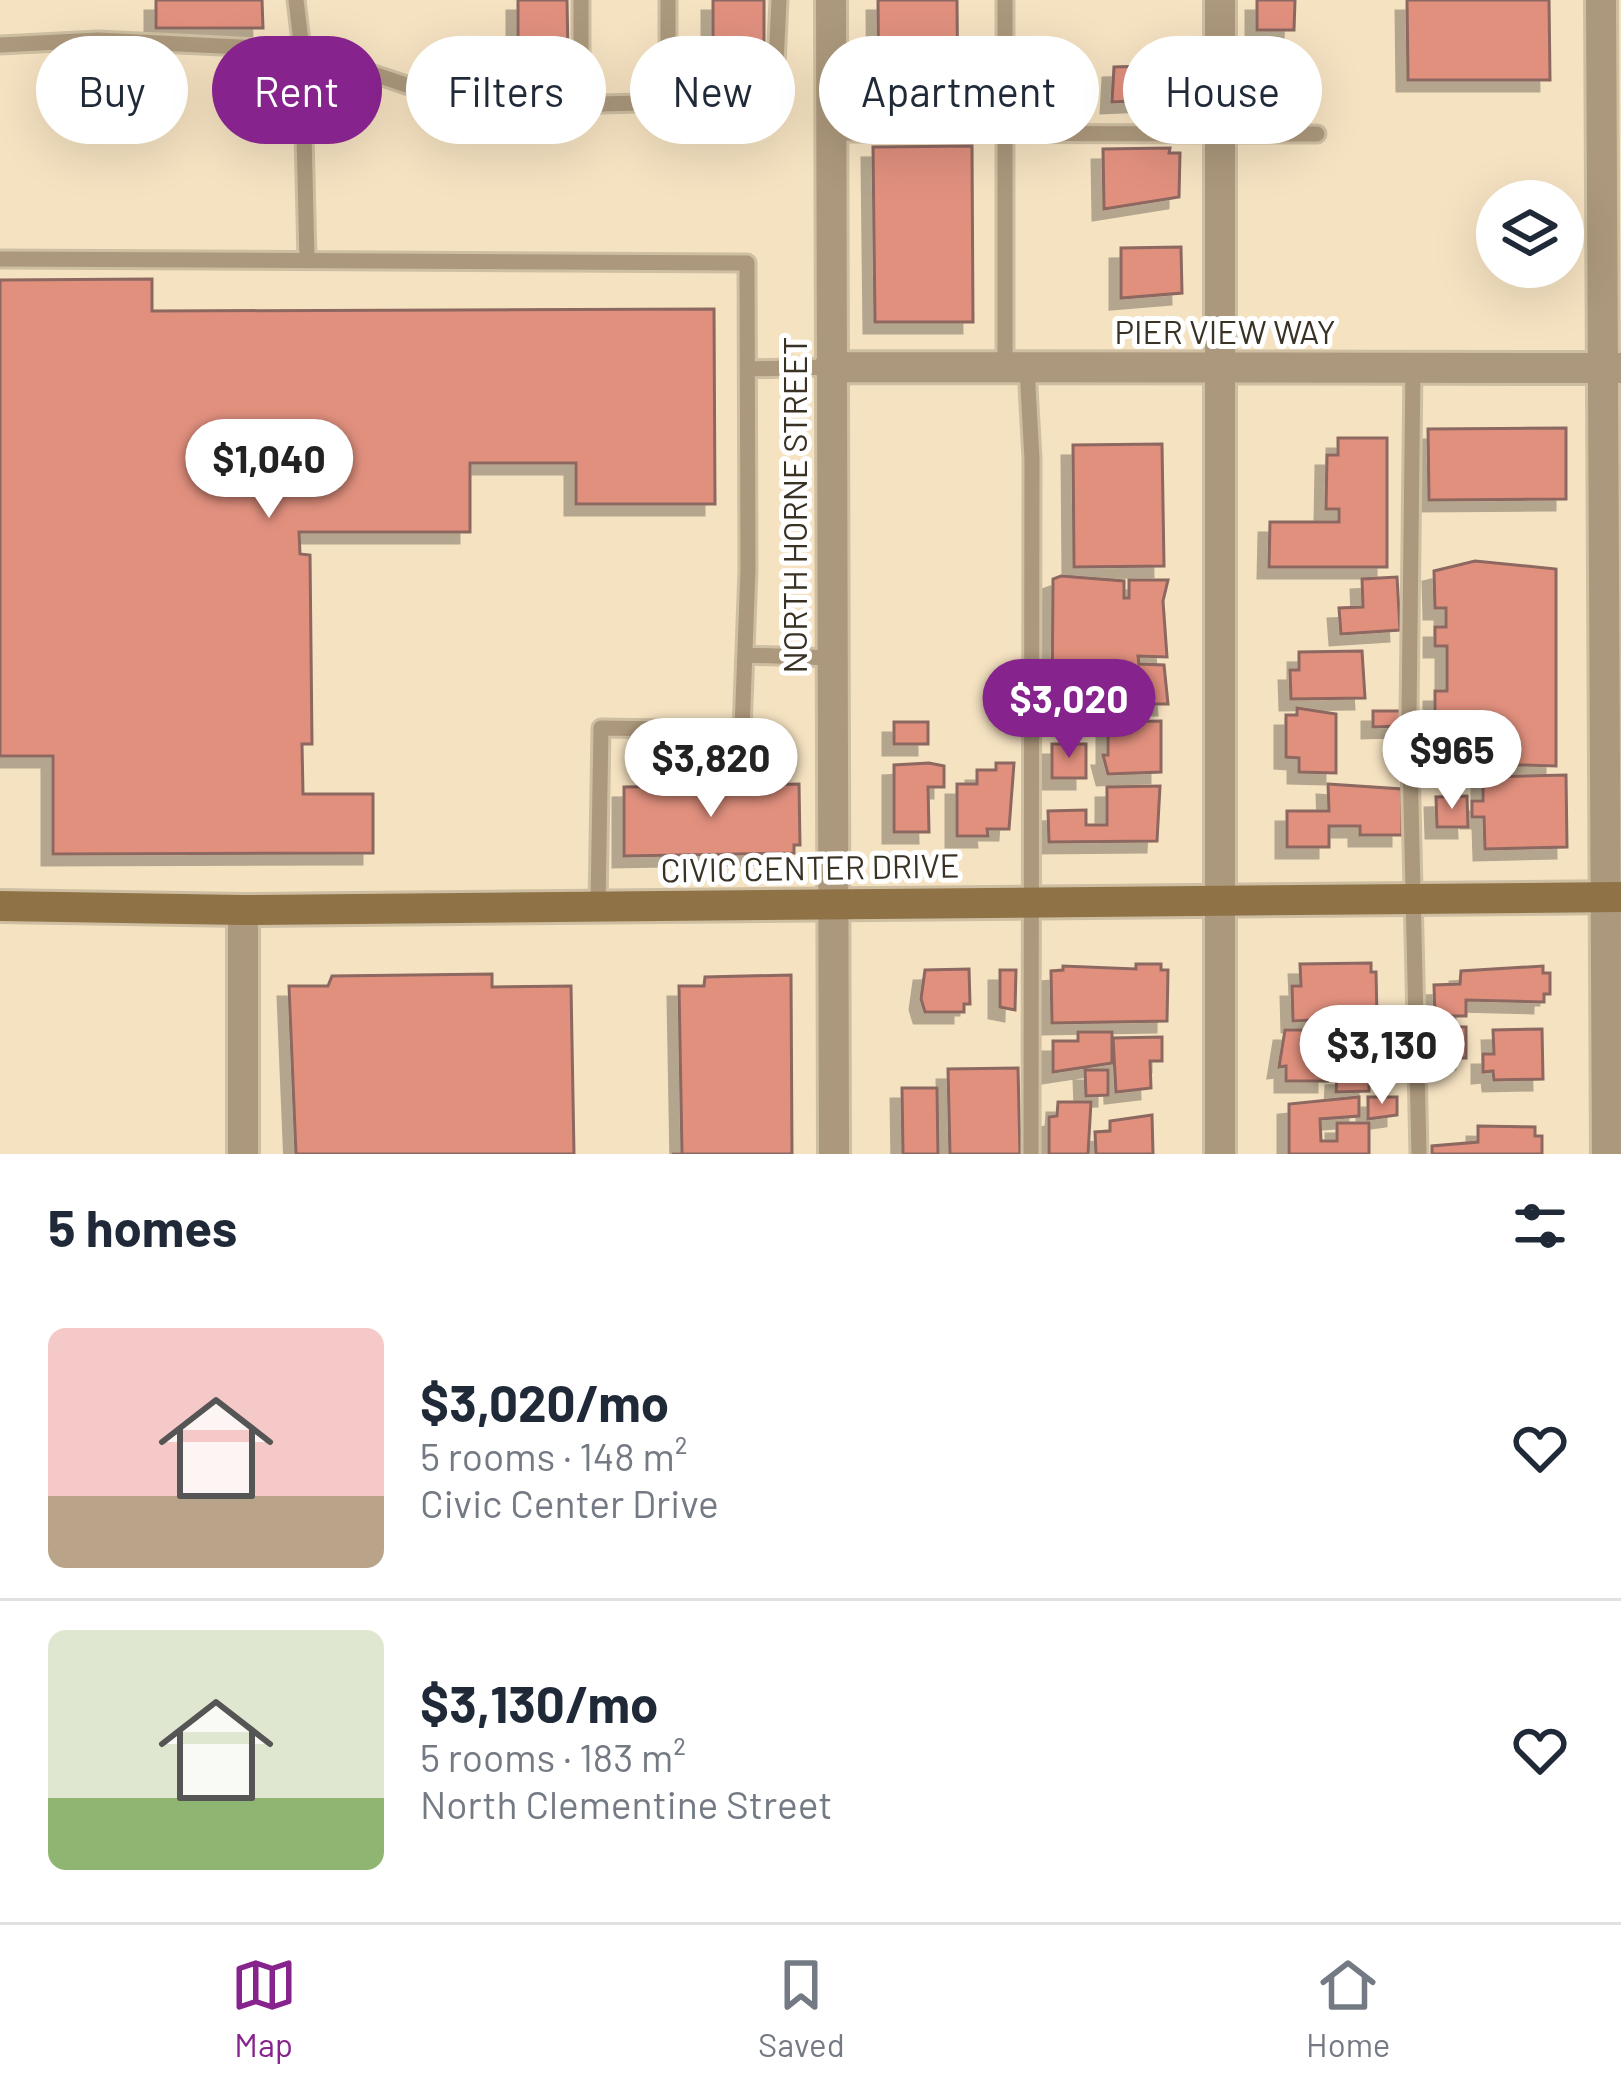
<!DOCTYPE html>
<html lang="en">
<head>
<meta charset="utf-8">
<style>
  :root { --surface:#fff; --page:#f6f6f7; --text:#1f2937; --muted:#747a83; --line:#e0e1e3; --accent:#86238c }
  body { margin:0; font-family:Barlow,sans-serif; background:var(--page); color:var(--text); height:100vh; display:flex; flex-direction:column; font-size:45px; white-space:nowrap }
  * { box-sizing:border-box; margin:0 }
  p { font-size:39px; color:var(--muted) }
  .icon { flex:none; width:66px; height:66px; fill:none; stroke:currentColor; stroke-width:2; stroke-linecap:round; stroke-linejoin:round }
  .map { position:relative; height:1154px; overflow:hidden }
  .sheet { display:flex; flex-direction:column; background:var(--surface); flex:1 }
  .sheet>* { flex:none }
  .banner { position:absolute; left:36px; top:36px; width:1551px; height:108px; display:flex; gap:24px }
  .tools { position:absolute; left:1476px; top:180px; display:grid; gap:24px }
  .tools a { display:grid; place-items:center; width:108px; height:108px; border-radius:50%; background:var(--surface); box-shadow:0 12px 48px #0002; font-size:60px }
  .price { position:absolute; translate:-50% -102px; padding:0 27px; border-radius:42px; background:#fff; color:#222; font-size:39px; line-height:78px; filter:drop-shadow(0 3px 6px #0008) }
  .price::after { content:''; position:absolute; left:50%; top:72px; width:36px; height:27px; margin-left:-18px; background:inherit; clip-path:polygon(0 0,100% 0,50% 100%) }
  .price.active { background:var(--accent); color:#fff }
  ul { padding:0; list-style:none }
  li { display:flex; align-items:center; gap:36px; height:300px; padding:0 48px }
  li+li { border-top:3px solid var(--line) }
  li span { display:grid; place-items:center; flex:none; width:336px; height:240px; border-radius:18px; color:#555 }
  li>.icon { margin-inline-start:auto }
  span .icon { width:144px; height:144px; fill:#fffc; stroke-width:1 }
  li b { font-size:51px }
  h2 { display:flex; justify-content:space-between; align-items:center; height:144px; padding:0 48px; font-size:51px }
  .chip { padding:0 42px; border-radius:54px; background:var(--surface); box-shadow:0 12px 48px #0002; font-size:42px; line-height:108px }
  .chip.active { background:var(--accent); color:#fff }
  .tab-bar { display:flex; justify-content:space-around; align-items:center; height:168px; border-top:3px solid var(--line); background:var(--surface); font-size:33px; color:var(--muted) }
  .tab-bar a { display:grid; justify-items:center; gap:6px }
  .tab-bar .active { color:var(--accent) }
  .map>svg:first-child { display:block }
</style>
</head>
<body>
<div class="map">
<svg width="1621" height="1154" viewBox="0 0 1621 1154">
  <defs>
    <filter id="shadow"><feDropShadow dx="-11" dy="11" stdDeviation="0" flood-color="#0004"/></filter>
  </defs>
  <rect width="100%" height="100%" fill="#f5e2c1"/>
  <path fill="#e1907e" stroke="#8c6860" stroke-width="3" filter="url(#shadow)" d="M156,0H262L263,28H156Z
    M518,0H567L568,54L518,55Z
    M713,0H764V64L713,63Z
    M878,0H957L958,119L879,120Z
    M1257,0H1295L1294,30H1257Z
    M1407,0H1549L1550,80H1408Z
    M1178,65L1180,99L1112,102L1114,67Z
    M972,146L973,322H875L873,147Z
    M1170,148L1169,153H1180L1179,197L1104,209L1103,149Z
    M1181,247L1182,293L1121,298V248Z
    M152,279V311L714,309L715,504H576V463H470V532H299L300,554L310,555L312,744H302L303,794H373V853L53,854V756H0V280Z
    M1566,428V499L1429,500L1428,429Z
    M1338,438H1387V567H1269L1270,522H1339V509H1326L1327,455H1338Z
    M1162,444L1164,566L1074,567L1073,445Z
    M1475,561L1556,569V766L1451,763V747H1435V691H1447V646H1435V627H1446V608H1435L1434,571Z
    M1061,576L1124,581V598H1129V580H1168L1163,601L1167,657L1138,656L1139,664L1164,665L1168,704H1129L1130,684H1125L1124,699L1086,702L1080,723L1058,722V711H1052L1053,579Z
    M1397,577L1400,630L1341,634L1339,608L1363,607L1362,579Z
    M1362,651L1365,698L1291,699L1290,670H1299V652Z
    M1297,708L1336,714V773L1299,772V758L1286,757V715H1297Z
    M1373,711H1403V726L1373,727Z
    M1161,721V772L1108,774L1103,755H1108V722Z
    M894,722H928V744H894Z
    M1052,744H1086V778H1052Z
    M929,763L944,766V787H928L929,832H894V765Z
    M996,763H1014L1009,829H987L988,836H957V784H977V770H996Z
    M1566,775L1567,847L1485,849L1484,817H1472V801H1483V777Z
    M799,784L800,845H794V853L624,856V787Z
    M1328,784L1402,789V835H1360V826H1329V847H1287V811H1329Z
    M1160,786L1157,841L1049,842L1048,811L1086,810V825H1107V787Z
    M1467,796L1468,827H1437L1436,797Z
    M1371,963V972H1376L1377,1017L1293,1021L1292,986H1301L1300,964Z
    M1136,964H1161V970H1168L1167,1021L1052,1023L1051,971L1063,970V966L1136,969Z
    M1543,966V973H1550V994H1544V1002L1466,1000V1016H1435L1434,985L1460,984L1461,971Z
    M969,969L970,1004H964V1012H925L921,999L925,970Z
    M1000,970H1016L1015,1010L1000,1007Z
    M492,974V987L571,986L574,1154H296L289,986H328L332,976Z
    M791,975L792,1154H672H682L679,986H704L705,977Z
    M1433,1027H1466V1058H1434Z
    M1542,1029L1543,1079L1494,1080L1493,1071L1483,1072V1054H1494L1493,1030Z
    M1285,1030H1339V1056L1328,1057V1081H1286V1066L1279,1067Z
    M1078,1032H1112V1063L1053,1072V1041H1078Z
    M1162,1037V1061H1150L1151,1088L1116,1092L1113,1038Z
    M1018,1068L1020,1154H950L948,1069Z
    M1085,1070H1108V1095L1086,1096Z
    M1369,1074V1091L1336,1092L1337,1075Z
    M902,1088H937L938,1154H903Z
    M1359,1097V1116L1320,1119L1321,1141H1337V1123H1369V1154H1289V1104Z
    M1368,1097H1397V1115L1368,1119Z
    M1058,1102H1091L1088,1154H1049V1117L1057,1116Z
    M1152,1115L1153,1154H1096L1095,1132L1110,1131V1121Z
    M1478,1126L1535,1127V1136H1542V1154H1432V1146L1478,1142Z"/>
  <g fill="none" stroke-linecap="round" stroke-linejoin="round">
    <g stroke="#cfbfa2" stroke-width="21">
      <path id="service" d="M296,0L302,50L307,260
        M668,0V73L677,99
        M0,45L98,40L302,50L460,103L528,106L750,100
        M668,73L769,71L776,63L779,0
        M464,76L561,74L575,67L581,55V0
        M830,133L1317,134
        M0,259L747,263L748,570L742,730L601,728L598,906
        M1005,367V0
        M1413,367L1409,715L1419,1154
        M1027,368L1032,459L1031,1154
        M748,369L829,367
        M745,655L831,658"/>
    </g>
    <g stroke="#cfbfa2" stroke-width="36">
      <path id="minor" d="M1220,0V1154
        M1601,0L1607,1154
        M243,910V1154"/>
    </g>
    <g stroke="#cfbfa2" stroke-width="36">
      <path id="tertiary" d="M831,0L834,1154
        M829,367L1621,368"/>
    </g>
    <g stroke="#cfbfa2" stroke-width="36">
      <path id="secondary" d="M0,906L243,910L1621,897"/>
    </g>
    <use href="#service" stroke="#ac987c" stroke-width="15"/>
    <use href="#minor" stroke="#ac987c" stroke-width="30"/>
    <use href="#tertiary" stroke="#ac987c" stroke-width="30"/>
    <use href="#secondary" stroke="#8f7347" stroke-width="30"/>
  </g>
  <g text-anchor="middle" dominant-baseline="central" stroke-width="10" stroke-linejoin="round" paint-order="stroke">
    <g font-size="33" fill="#393225" stroke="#fff">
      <text x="1225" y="331">PIER VIEW WAY</text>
      <text transform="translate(794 505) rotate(-90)">NORTH HORNE STREET</text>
      <text transform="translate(810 867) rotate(-1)">CIVIC CENTER DRIVE</text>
    </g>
  </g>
</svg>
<div class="tools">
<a><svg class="icon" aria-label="layers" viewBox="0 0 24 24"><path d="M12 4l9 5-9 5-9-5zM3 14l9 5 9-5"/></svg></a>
</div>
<b class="price" style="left:269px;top:521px">$1,040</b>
<b class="price active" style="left:1069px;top:761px">$3,020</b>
<b class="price" style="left:1452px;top:812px">$965</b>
<b class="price" style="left:711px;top:820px">$3,820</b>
<b class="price" style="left:1382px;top:1107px">$3,130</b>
<div class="banner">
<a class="chip">Buy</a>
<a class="chip active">Rent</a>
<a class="chip">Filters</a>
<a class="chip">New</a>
<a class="chip">Apartment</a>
<a class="chip">House</a>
</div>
</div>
<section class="sheet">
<h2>5 homes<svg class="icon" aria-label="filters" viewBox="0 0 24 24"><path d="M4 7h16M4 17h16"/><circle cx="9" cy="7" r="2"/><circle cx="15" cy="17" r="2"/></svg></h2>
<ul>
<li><span style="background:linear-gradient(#f6c9c9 70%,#b9a48a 0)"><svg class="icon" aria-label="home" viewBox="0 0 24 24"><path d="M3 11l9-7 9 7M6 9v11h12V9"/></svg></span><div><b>$3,020/mo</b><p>5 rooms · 148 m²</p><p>Civic Center Drive</p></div><svg class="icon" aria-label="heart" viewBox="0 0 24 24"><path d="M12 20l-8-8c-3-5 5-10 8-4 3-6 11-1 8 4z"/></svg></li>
<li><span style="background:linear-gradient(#dfe7d0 70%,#8fb573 0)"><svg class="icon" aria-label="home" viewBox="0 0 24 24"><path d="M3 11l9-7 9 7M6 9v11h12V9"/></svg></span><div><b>$3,130/mo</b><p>5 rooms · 183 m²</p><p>North Clementine Street</p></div><svg class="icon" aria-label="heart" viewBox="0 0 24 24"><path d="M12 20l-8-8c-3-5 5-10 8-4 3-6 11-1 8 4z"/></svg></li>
</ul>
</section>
<nav class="tab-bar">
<a class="active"><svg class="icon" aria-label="map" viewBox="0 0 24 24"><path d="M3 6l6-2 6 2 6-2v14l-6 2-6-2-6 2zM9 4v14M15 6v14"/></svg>Map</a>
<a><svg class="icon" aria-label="saved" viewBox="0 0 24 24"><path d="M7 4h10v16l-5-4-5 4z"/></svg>Saved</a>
<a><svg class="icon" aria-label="home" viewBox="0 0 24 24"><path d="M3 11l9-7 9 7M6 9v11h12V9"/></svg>Home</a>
</nav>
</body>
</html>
